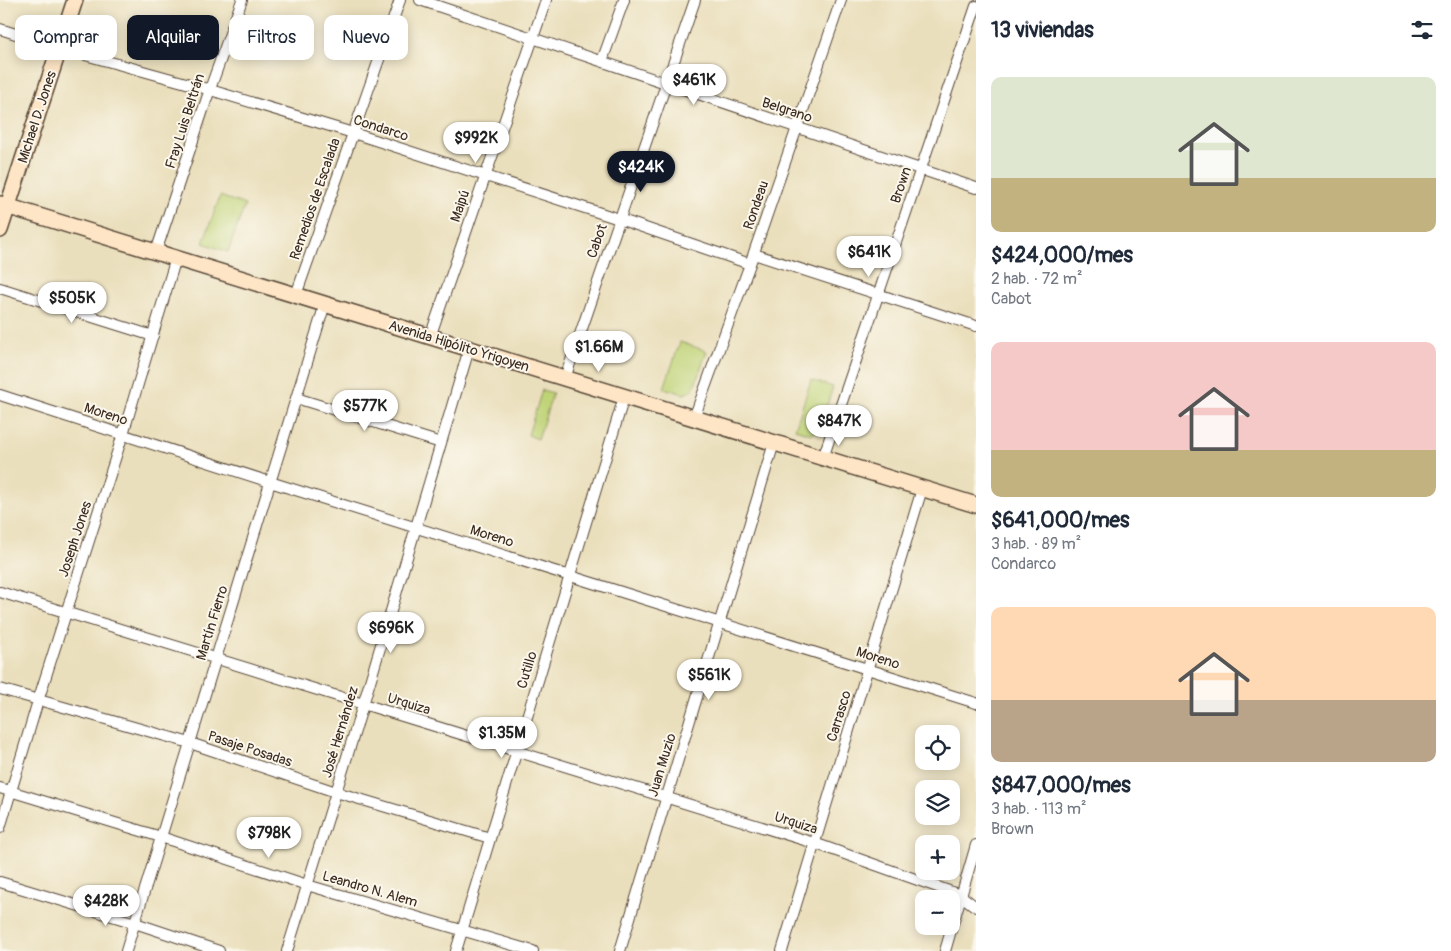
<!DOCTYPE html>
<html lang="es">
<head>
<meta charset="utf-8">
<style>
  :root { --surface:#fff; --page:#f6f6f7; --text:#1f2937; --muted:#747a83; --accent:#111827 }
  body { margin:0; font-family:Pangolin,sans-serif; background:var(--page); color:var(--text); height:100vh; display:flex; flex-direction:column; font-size:19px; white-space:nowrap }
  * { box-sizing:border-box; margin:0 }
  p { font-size:16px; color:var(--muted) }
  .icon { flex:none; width:28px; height:28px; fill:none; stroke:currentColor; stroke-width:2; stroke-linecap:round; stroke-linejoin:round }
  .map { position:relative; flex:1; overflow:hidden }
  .drawer { display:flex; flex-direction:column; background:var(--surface); width:475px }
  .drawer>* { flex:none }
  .banner { position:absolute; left:15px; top:15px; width:475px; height:45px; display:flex; gap:10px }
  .tools { position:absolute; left:915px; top:725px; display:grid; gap:10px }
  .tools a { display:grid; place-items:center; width:45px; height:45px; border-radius:10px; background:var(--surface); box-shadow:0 2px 12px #0003; font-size:25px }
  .price { position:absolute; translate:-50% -42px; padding:0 11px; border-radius:18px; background:#fff; color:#222; font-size:16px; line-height:32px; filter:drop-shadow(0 1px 2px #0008) }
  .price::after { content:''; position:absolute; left:50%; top:30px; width:15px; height:11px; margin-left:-8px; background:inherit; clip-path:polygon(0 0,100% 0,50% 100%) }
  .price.on { background:var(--accent); color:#fff }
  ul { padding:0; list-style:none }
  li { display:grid; align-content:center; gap:10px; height:265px; padding:0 15px }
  li span { display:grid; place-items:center; height:155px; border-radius:10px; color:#555 }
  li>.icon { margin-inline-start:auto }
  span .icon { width:90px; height:90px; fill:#fffc; stroke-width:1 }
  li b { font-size:21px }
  h2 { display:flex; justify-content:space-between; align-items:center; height:60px; padding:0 15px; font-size:21px }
  .tag { padding:0 18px; border-radius:10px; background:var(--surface); box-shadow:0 2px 12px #0003; font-size:18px; line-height:45px }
  .tag.on { background:var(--accent); color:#fff }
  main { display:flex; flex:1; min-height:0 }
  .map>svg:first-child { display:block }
</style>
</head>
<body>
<main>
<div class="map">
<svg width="976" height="951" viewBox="0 0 976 951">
  <rect width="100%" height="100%" fill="#fbf7ec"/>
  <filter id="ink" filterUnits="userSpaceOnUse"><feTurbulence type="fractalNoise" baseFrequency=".02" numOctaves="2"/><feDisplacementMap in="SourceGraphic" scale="10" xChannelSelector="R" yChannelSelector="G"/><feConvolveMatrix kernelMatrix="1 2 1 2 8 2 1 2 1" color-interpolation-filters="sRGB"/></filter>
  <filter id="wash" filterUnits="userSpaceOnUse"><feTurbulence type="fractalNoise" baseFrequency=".0096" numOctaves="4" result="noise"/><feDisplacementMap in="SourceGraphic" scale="20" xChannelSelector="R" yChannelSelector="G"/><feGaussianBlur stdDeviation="1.12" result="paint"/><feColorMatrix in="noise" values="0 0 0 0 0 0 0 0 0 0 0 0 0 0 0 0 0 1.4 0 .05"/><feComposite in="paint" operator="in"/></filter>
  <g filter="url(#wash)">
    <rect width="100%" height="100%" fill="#eadfbc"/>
    <path fill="#bfd377" stroke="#7d7e4a" d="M220,196L245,205L228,252L203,243Z
      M680,342L707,351L693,390L684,394L664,388Z
      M811,380L833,387L819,429L811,434L795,429Z
      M542,390L553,393L538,439L528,435Z"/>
  </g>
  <g filter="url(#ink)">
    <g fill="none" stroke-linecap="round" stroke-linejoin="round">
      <g stroke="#554536" stroke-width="12">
        <path id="street" d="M420,0L976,188
          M0,29L60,48L197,86L353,133L619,219L750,264
          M602,61L624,0
          M156,252L210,89L242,0
          M754,254L976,326
          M0,288L153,336
          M296,295L400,0
          M430,337L546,0
          M565,378L695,0
          M0,395L270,482L976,703
          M296,398L441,443
          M694,418L750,264L841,0
          M823,458L976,6
          M0,592L814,843L960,895L976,907
          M0,689L190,743L336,792L490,838
          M0,788L161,837L307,885L533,951
          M0,828L38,701L123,434L176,258
          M0,882L135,923L219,951
          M126,951L325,304
          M287,951L363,705L469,349
          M456,951L624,397
          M620,951L774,443
          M782,951L922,489
          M945,951L976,845"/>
      </g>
      <g stroke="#554536" stroke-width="18">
        <path id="secondary" d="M0,204L976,505
          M0,230L75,0"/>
      </g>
      <use href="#street" stroke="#fff" stroke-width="10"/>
      <use href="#secondary" stroke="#fee5c5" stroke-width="15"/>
    </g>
  </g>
  <g text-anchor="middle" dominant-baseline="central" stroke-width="4" stroke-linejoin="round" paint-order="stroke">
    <g font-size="14" fill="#3b2a1e" stroke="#fbf7ec">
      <text transform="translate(787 110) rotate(18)">Belgrano</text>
      <text transform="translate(37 117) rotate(-72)">Michael D. Jones</text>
      <text transform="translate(185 121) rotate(-72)">Fray Luis Beltrán</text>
      <text transform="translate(381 128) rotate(18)">Condarco</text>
      <text transform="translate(901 185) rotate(-71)">Brown</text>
      <text transform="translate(315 199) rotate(-71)">Remedios de Escalada</text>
      <text transform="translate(756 205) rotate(-71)">Rondeau</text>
      <text transform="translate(460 206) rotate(-71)">Maipú</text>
      <text transform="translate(597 241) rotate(-71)">Cabot</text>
      <text transform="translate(459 346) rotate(17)">Avenida Hipólito Yrigoyen</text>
      <text transform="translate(106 414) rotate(18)">Moreno</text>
      <text transform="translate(492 536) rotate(17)">Moreno</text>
      <text transform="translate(75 539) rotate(-72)">Joseph Jones</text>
      <text transform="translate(212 623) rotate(-73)">Martín Fierro</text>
      <text transform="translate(878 658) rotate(18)">Moreno</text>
      <text transform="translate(527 670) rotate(-73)">Cutillo</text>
      <text transform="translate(409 704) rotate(17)">Urquiza</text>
      <text transform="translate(839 716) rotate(-73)">Carrasco</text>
      <text transform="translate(340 732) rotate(-73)">José Hernández</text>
      <text transform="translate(250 749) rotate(18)">Pasaje Posadas</text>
      <text transform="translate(662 765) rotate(-73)">Juan Muzio</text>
      <text transform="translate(796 823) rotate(18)">Urquiza</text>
      <text transform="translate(370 889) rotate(16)">Leandro N. Alem</text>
    </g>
  </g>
</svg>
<div class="tools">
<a><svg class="icon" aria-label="locate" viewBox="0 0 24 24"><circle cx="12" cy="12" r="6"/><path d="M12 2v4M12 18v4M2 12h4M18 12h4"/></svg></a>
<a><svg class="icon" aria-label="layers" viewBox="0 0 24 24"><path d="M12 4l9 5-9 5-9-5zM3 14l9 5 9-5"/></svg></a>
<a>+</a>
<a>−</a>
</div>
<b class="price" style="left:694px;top:106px">$461K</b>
<b class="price" style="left:476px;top:164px">$992K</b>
<b class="price on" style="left:641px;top:193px">$424K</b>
<b class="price" style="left:869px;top:278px">$641K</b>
<b class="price" style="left:72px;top:324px">$505K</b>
<b class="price" style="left:599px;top:373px">$1.66M</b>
<b class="price" style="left:365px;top:432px">$577K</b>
<b class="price" style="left:839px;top:447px">$847K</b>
<b class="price" style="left:391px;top:654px">$696K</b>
<b class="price" style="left:709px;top:701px">$561K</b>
<b class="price" style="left:502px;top:759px">$1.35M</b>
<b class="price" style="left:269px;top:859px">$798K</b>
<b class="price" style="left:106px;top:927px">$428K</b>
<div class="banner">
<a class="tag">Comprar</a>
<a class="tag on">Alquilar</a>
<a class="tag">Filtros</a>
<a class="tag">Nuevo</a>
</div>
</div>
<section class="drawer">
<h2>13 viviendas<svg class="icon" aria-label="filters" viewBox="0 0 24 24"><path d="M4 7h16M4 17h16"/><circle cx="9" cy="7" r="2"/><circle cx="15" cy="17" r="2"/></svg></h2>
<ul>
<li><span style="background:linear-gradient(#dfe7d0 65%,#c2b280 0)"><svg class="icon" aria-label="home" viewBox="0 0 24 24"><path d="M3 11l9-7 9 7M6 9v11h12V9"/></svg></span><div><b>$424,000/mes</b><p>2 hab. · 72 m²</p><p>Cabot</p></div></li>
<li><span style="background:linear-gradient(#f6c9c9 70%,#c2b280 0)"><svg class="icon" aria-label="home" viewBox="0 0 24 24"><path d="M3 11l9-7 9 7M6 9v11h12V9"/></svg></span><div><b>$641,000/mes</b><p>3 hab. · 89 m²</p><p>Condarco</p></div></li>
<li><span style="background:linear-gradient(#ffd9b3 60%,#b9a48a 0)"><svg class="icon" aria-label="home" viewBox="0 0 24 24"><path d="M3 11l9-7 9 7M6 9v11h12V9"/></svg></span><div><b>$847,000/mes</b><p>3 hab. · 113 m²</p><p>Brown</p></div></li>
</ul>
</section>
</main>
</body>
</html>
